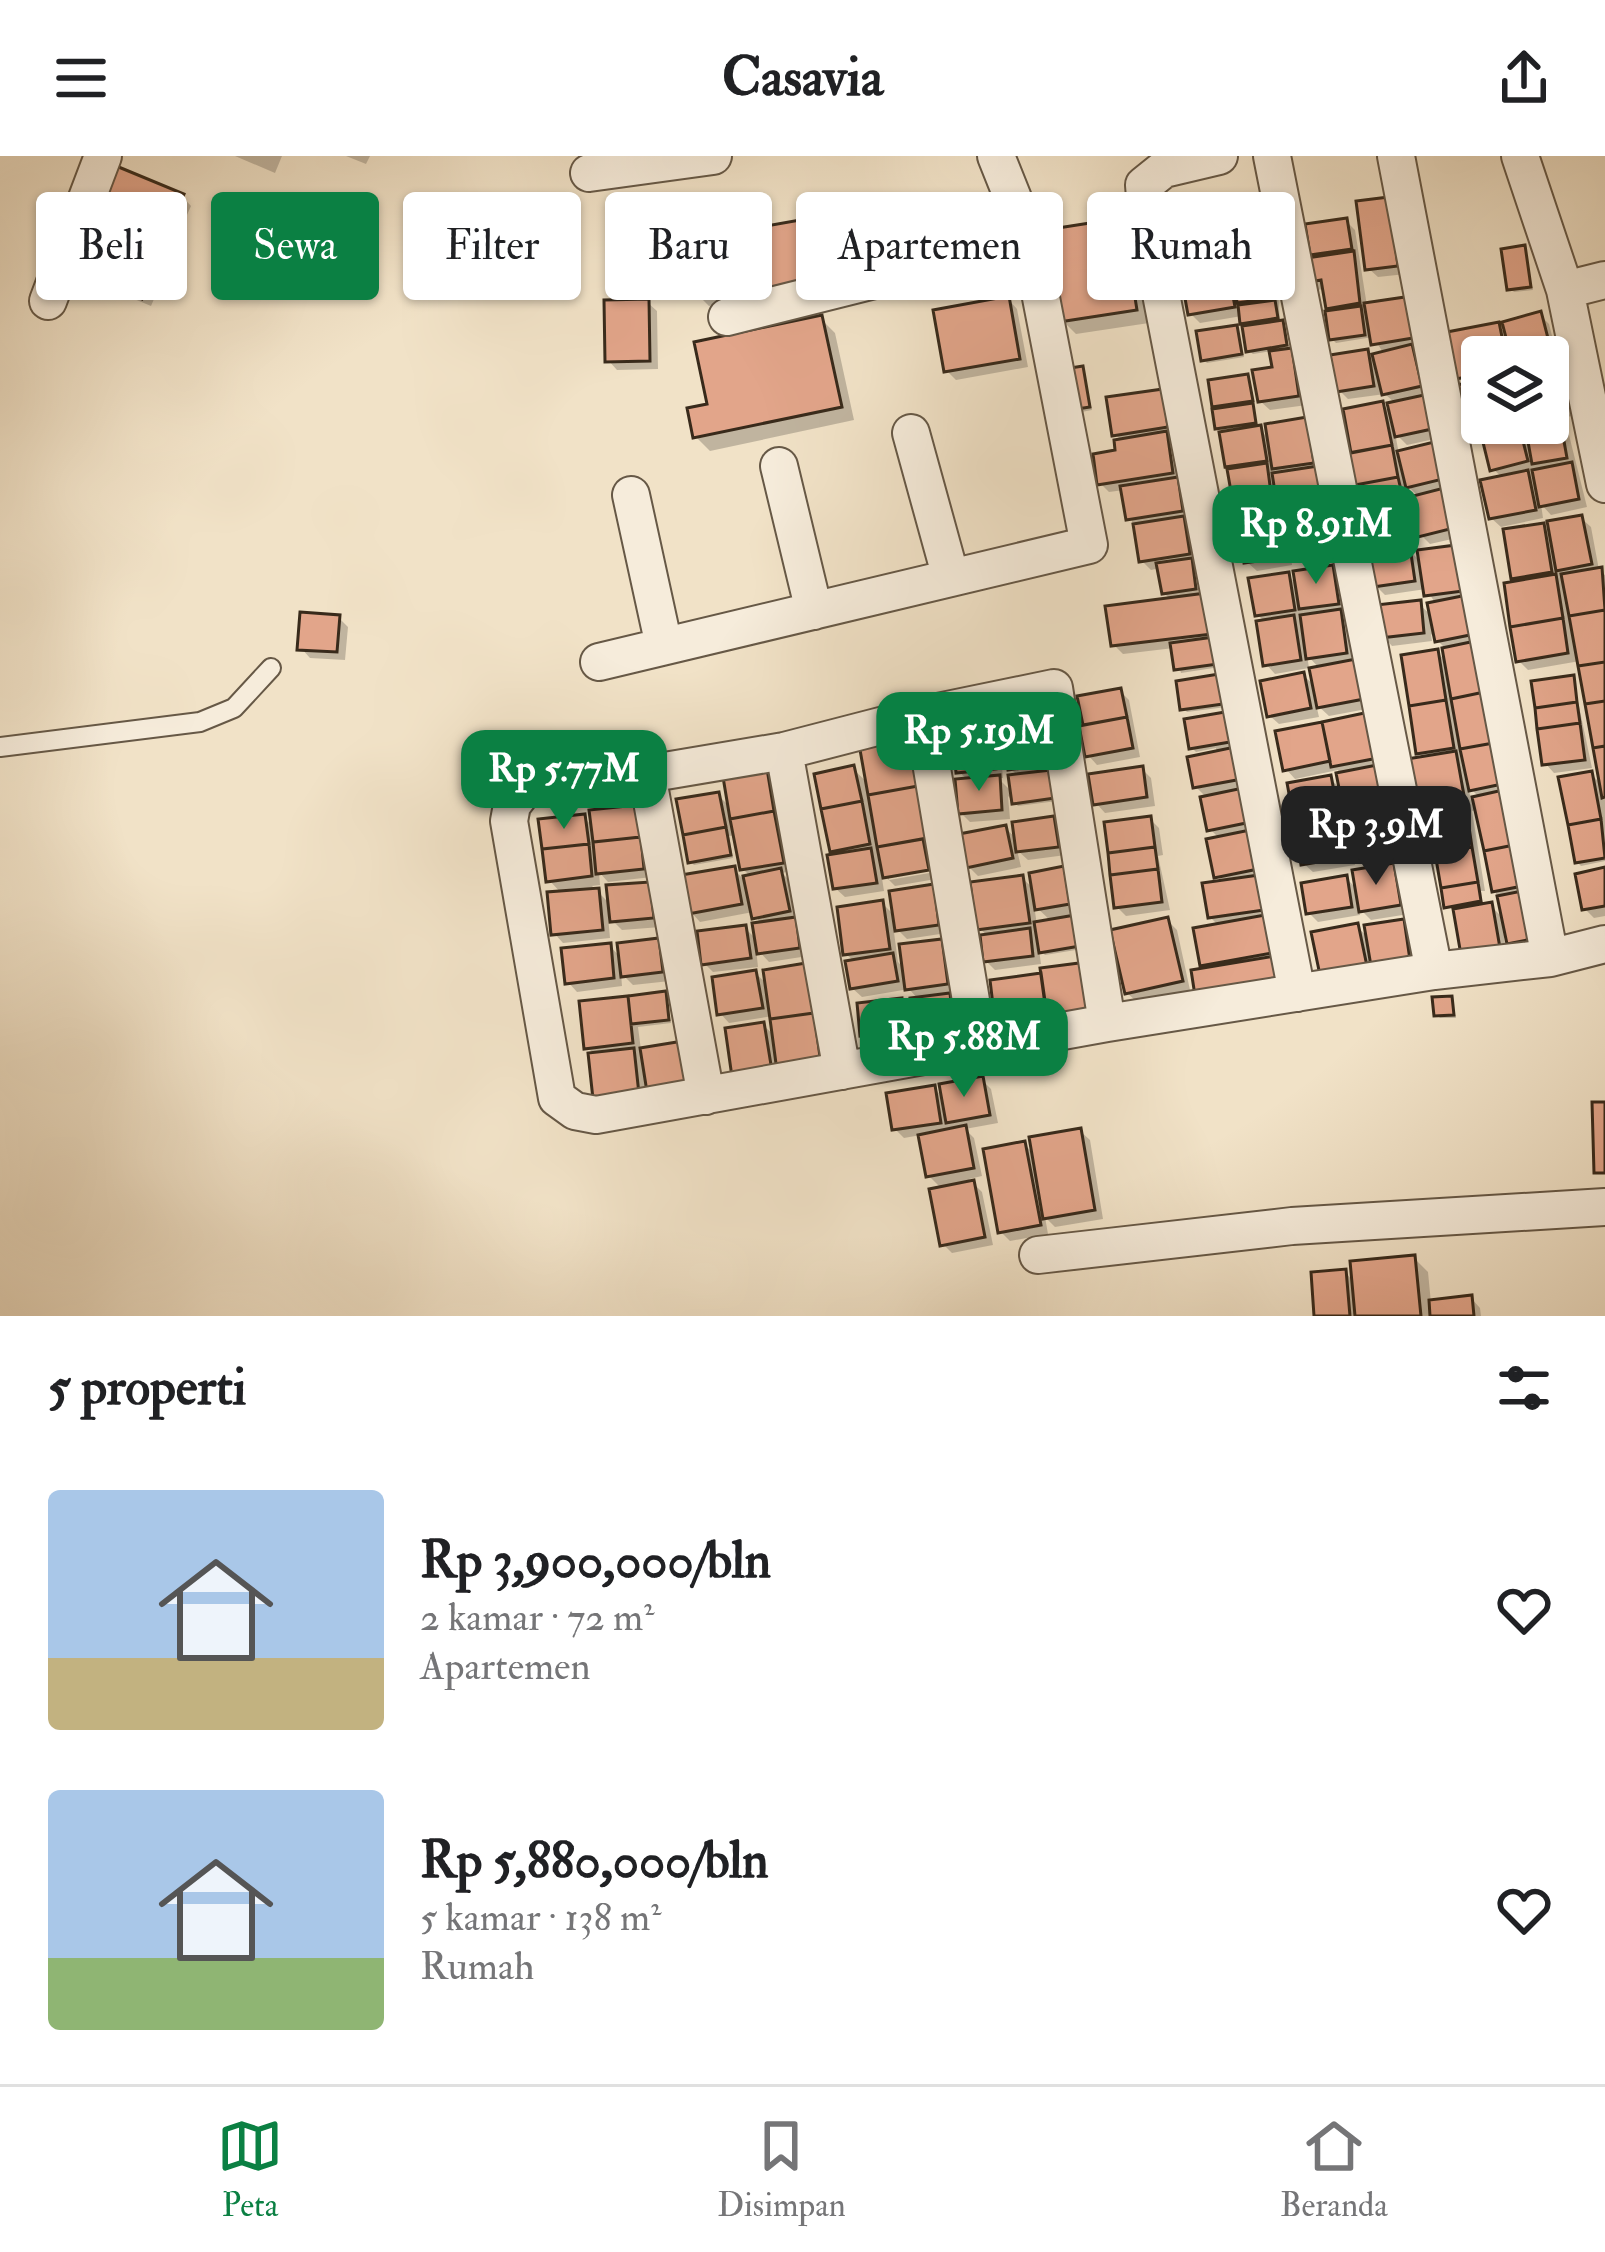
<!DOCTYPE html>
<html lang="id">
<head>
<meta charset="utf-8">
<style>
  :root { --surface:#fff; --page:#f2f2f2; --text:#202124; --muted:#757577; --line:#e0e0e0; --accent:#0b8043 }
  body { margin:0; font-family:"IM FELL Double Pica",serif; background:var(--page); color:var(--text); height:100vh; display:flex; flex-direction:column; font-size:45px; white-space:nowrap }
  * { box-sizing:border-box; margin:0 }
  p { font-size:39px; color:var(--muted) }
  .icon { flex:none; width:66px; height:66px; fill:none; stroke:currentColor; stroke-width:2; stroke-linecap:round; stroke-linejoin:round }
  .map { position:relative; height:1160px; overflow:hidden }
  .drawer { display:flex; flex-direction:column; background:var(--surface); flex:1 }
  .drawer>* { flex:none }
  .hud { position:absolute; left:36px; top:36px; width:1533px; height:108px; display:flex; gap:24px }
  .tools { position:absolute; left:1461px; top:180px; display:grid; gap:24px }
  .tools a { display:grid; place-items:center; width:108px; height:108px; border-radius:12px; background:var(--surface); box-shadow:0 3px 9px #0004; font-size:60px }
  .price { position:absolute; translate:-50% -102px; padding:0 27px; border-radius:24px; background:var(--accent); color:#fff; font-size:39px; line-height:78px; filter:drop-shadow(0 3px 6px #0008) }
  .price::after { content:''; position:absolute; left:50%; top:72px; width:36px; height:27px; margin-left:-18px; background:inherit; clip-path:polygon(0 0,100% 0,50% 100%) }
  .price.current { background:#222; color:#fff }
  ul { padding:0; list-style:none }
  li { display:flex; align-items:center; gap:36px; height:300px; padding:0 48px }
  li span { display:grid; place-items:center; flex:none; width:336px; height:240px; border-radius:12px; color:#555 }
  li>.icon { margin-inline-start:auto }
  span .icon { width:144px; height:144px; fill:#fffc; stroke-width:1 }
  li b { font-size:51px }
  h2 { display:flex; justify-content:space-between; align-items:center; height:144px; padding:0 48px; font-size:51px }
  .chip { padding:0 42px; border-radius:12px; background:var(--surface); box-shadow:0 3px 9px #0004; font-size:42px; line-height:108px }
  .chip.current { background:var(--accent); color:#fff }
  header { display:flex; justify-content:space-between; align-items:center; height:156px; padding:0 48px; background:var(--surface); font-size:54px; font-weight:800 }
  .tab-bar { display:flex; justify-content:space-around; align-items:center; height:168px; border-top:3px solid var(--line); background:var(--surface); font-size:33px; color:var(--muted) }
  .tab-bar a { display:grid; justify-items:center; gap:6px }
  .tab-bar .current { color:var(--accent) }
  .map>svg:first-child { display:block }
</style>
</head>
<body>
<header><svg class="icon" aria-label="menu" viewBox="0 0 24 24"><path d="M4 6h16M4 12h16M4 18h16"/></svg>Casavia<svg class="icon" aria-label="share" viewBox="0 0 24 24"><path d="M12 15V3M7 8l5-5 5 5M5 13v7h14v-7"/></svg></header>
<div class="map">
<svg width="1605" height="1160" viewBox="0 0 1605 1160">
  <rect width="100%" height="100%" fill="#f1e2c7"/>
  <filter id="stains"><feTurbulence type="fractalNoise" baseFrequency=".00167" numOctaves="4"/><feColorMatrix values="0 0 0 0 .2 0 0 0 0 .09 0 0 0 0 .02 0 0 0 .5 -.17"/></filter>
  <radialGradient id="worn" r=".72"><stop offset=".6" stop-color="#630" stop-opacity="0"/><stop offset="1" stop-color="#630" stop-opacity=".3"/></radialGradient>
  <path fill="#0003" fill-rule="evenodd" d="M235,0H282L275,17Z
    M346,0H370L366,8Z
    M98,40H182L191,50L178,79L107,49Z
    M1388,44L1406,118L1378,121L1368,112Z
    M833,62L842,71L852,128L783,140L766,124L769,140L709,150L700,141L751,80L767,97Z
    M1121,65L1136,80L1149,167L1076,178L1062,164Z
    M1346,65L1355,74L1367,150L1404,144L1420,191L1412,192L1420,201L1439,282L1407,289L1395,277L1399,298L1433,290L1461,381L1430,388L1414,372L1417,386L1386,393L1387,398L1409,394L1422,407L1455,392L1550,790L1519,796L1504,781L1507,801L1456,753L1447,750L1432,660L1427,661L1418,651L1425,603L1419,597L1437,496L1447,506L1444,491L1431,478L1432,485L1392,490L1383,480L1419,448L1433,461L1436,448L1426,433L1385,439L1376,430L1377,399L1364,386L1355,299L1382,248L1393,259L1396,248L1385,238L1348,243L1339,234L1367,196L1372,201L1384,198L1373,181L1336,187L1332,183L1334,157L1328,151L1326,133L1316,134L1309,70ZM1405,327L1419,341L1409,344ZM1468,630L1480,642L1471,644ZM1478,654L1495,735L1505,764L1491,750L1483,751L1481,735H1485L1472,655Z
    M1269,82L1283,123L1277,124L1280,165L1286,171L1289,194L1300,204L1307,249L1270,254L1260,245L1275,214L1272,195L1253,198L1249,195V172L1242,160L1200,167L1190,157L1191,133L1185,127L1224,89L1233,99Z
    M165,87L174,97L151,150L127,140L118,130L122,121L91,108L82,99Z
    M1523,92L1533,134L1514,136L1510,132Z
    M1008,143L1017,153L1028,211L956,224L947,215Z
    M647,146L657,155L658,213L617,214L608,204Z
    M1540,159L1549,168L1559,207L1553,209L1563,219L1572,260L1556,263L1568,275L1587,351L1551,359L1541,348L1543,362L1501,371L1491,362L1503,322L1493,313L1484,278L1478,279L1469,270L1467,230L1459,222L1498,169L1509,181ZM1482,201H1548V267L1531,271L1530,267H1482ZM1528,269L1531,285L1517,271Z
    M821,163L835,177L854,264L710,295L696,281L711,250Z
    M1236,172L1244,201L1207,207L1204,204Z
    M1082,213L1092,254L1071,258Z
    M1247,221L1258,273L1270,283L1306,264L1339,401L1299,407L1291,398L1292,409L1257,415L1247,406L1243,375L1289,368L1282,360L1247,366L1238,357L1211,227Z
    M1162,236L1176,280L1168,281L1175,287L1191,364L1184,365L1192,373L1199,441L1220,511L1181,517L1174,492L1123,498L1114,489L1172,445L1164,437L1160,412L1151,414L1142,405L1124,334L1109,336L1100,327L1119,297L1122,285L1115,278Z
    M1581,362L1591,371L1599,414L1605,419V705L1581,710L1577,706L1591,618L1603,630L1580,505L1528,514L1519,505L1520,427L1514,422L1543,370L1552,378Z
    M1332,412L1341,421L1346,456L1341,457L1349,465L1372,552L1329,560L1316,548L1319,561L1279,568L1269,559L1303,519L1316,531L1320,513L1307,499L1309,512L1275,518L1266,508L1265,466L1258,459L1288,419L1298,430Z
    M339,462L348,471L345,504L310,502L301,492Z
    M1218,522L1226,551L1187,556L1183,552Z
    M1573,522L1592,612L1554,617L1545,607Z
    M1120,535L1129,544L1140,601L1097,609L1088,599L1081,542Z
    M1224,559L1232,589L1229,590L1243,604L1281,810L1204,815L1197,775L1220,771L1210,761L1223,727L1217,720L1220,683L1210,673L1208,643L1196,631L1217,598L1216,592L1196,596L1192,592Z
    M1368,559L1391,652L1381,654L1395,668L1402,695L1367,704L1351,688L1355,709L1313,716L1303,707L1291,630L1330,623L1343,635L1338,614L1295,623L1286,613ZM1342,646L1355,659L1381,654L1382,660L1347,668Z
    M1004,566L1058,617L1057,645L1018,650L1008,640L1010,663L970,666L960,656L969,625L959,616L989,569L999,578L1003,622H998L1013,637L1019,621L1010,612Z
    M908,583L934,710L889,718V724L881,716L884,735L845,741L835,732L839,700L833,695L853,613L869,628Z
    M765,610L774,619L791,715L782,717L789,724L808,800L769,806L756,792L758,811L713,816L704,807L745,772L758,785L761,768L753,756L700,766L691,756L734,713L743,723L751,721L743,713L737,679L729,680L733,702L694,709L690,705L718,639L732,653Z
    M1142,613L1151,622L1155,650L1105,657L1096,647Z
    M636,652L652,721L608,726L599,716L600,729L592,730L611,749L649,729L661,771L622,774L608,760L610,782L563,787L554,777L562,738L549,724L584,662L594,671Z
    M1053,663L1062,672L1066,699L1028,704L1017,694L1021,711L978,720L969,711L1005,672L1017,683Z
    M1150,663L1159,672L1163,699L1158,700L1170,754L1126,760L1117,751Z
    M1393,710L1403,719L1409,758L1371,764L1359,752L1360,759L1318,766L1309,757L1346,722L1358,734Z
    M1063,714L1078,756L1069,758L1077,766L1082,793L1045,799L1039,793L1041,808L995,814L986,805L988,780L979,772L1022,722L1035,734ZM1034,749L1052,766L1037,769Z
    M1605,714V760L1594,762L1585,753Z
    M935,716L936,723L895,730L889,724Z
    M933,732L947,777L907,783L893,769L898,806L905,813L941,786L950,795L956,837L947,838L958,849L960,871L921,876V882L912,873L913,884L872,888L863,879L901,846L915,859L919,844L909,833L862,841L852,832L855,806L846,798L882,747L896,761Z
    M1167,764L1177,774L1190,834L1137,846L1127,837Z
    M1402,766L1412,775L1418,813L1333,832L1357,771L1369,782Z
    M658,785L667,794L670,825L633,829L621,817L622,830L577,836L568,826L610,790L621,802Z
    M1086,809L1050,861L1007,866L997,857Z
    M805,811L829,917L744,929L763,869L776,881L773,860L729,867L720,857L755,817L768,829Z
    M665,838L671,867L638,871L641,894L682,888L691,897L697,937L659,943L645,930L647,946L606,951L596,941L592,900L595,899L587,891L582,848Z
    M1451,843L1456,862H1440L1437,859Z
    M982,924L991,933L998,967L965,973L974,982L982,1020L969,1023L982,1036L993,1089L952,1097L943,1088L942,1033L929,1020L921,979L904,982L895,973L934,932L945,943Z
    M1080,975L1090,984L1103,1063L1055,1071L1045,1061L1048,1078L1010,1085L1001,1076L1024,988L1035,999Z
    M1414,1102L1428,1116L1431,1147L1471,1142L1480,1152L1481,1160H1317L1345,1116L1354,1126Z"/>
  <path fill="#e2a58a" stroke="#382a1b" stroke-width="3" d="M109,7L184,38L169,72L95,41Z
    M1389,41L1398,110L1365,114L1356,45Z
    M97,55L167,85L142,143L115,131L120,118L78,99Z
    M834,58L845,119L771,132L760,71Z
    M1122,62L1137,154L1059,166L1045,74Z
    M1347,62L1352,93L1310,99L1305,68Z
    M752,77L762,131L697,142L687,88Z
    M1270,79L1276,114L1234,120L1228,85Z
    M1225,86L1230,121L1183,128L1177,93Z
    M1525,89L1531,131L1507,134L1501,93Z
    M1354,95L1360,147L1326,153L1321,124L1304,127L1300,103Z
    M1275,117L1279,141L1237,147L1234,123Z
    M1230,124L1235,151L1188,159L1183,131Z
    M1009,140L1020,203L944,216L933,154Z
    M1405,141L1413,182L1371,189L1364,147Z
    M649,143L650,205L605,206L604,144Z
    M1275,144L1278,162L1240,168L1238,149Z
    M1361,150L1365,179L1329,184L1325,155Z
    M1541,155L1552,198L1511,201L1502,166Z
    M822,159L842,251L693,282L687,252L707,248L694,186Z
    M1283,164L1287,189L1246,196L1242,170Z
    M1499,166L1506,201H1482V218L1456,223L1447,176Z
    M1237,169L1242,198L1201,205L1196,175Z
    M1412,188L1422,230L1382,239L1372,198Z
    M1292,192L1299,240L1258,246L1252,214L1272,211L1269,195Z
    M1368,193L1374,230L1336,236L1330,199Z
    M1555,206L1565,251L1548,255V208Z
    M1083,210L1090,251L1064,255L1058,214Z
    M1248,218L1253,245L1212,251L1208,224Z
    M1482,224V267H1488L1466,272L1457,229Z
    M1163,233L1168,271L1112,280L1106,241Z
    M1424,239L1432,273L1395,281L1387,247Z
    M1383,245L1392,289L1351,297L1343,253Z
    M1253,247L1256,267L1215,273L1212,253Z
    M1307,261L1314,307L1272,313L1265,268Z
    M1560,263L1567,302L1532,308L1525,269Z
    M1261,269L1267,305L1225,311L1219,276Z
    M1519,269L1528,305L1490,315L1481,278Z
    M1167,275L1173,317L1097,329L1093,298L1115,294L1114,284Z
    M1434,286L1443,323L1406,332L1397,295Z
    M1392,289L1398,321L1350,330L1343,298Z
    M1572,306L1579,343L1539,351L1532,314Z
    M1267,307L1273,352L1235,358L1227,313Z
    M1318,310L1325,355L1279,362L1272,317Z
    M1528,314L1536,354L1489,363L1480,324Z
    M1178,321L1183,355L1126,364L1120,330Z
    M1398,321L1404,347L1355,356L1350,330Z
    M1444,332L1454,372L1418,381L1409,341Z
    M1404,347L1410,378L1361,387L1355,356Z
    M1326,359L1331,392L1287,399L1281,365Z
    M1582,359L1592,408L1556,415L1547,365Z
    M1184,360L1190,398L1139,406L1133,368Z
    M1279,366L1285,401L1244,407L1239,372Z
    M1544,367L1552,416L1511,423L1503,373Z
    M1456,389L1463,435L1424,440L1417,394Z
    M1410,391L1415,425L1373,431L1368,398Z
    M1192,402L1196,433L1162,438L1156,407Z
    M1333,409L1339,448L1299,453L1293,415Z
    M1602,411L1605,454L1569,460L1561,418Z
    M1289,416L1295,454L1255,460L1248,422Z
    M1556,418L1563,462L1510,471L1504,427Z
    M1206,437L1212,478L1111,490L1105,450Z
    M1472,438L1480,477L1435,486L1427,447Z
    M1421,444L1424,477L1380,482L1376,449Z
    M1341,453L1347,497L1306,503L1300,459Z
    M1605,454V506L1578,510L1569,460Z
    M300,456L340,459L337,496L297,494Z
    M1294,459L1301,504L1263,510L1256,465Z
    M1563,462L1568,497L1516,506L1510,471Z
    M1214,481L1218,508L1174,514L1170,487Z
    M1480,484L1489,535L1451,543L1442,492Z
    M1438,493L1446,544L1409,550L1401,499Z
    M1356,503L1364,543L1317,552L1309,512Z
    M1605,506V545L1585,548L1578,510Z
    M1304,516L1311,552L1267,561L1260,525Z
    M1219,518L1223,548L1180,554L1176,525Z
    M1574,519L1577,546L1535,552L1531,525Z
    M1121,532L1127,561L1083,569L1077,540Z
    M1489,535L1499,586L1460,593L1451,543Z
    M1446,544L1454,592L1416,598L1409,550Z
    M1605,545V590L1593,592L1585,548Z
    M1577,546L1580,567L1537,573L1535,552Z
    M1225,556L1230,586L1189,593L1184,563Z
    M1369,556L1378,602L1331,611L1322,566Z
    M1044,558L1051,608L1008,614L1001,564Z
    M1127,561L1133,592L1085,601L1079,570Z
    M991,566L996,613L956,617L952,570Z
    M1322,566L1330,605L1283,615L1275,575Z
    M1580,567L1585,604L1542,609L1537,573Z
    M909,579L918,630L868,639L859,588Z
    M1499,586L1507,627L1469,635L1460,593Z
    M1605,590V641L1602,642L1593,592Z
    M1235,591L1242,623L1193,632L1187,601Z
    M1456,595L1465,645L1415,653L1407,603Z
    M766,607L774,655L730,663L722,615Z
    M854,609L862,645L821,653L814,618Z
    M1377,609L1384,644L1343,652L1336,617Z
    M1143,610L1147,641L1093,649L1088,618Z
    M1051,614L1055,642L1012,648L1008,619Z
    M1592,615L1601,663L1568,669L1558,621Z
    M1000,619L1002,654L958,658L955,623Z
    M1331,619L1340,668L1296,675L1287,627Z
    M918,630L927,682L877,691L868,639Z
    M1243,632L1251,666L1207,675L1200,641Z
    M1512,632L1524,687L1484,695L1472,641Z
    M719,636L726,671L683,679L676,643Z
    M862,645L870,688L830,696L821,653Z
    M1465,645L1472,691L1435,697L1428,651Z
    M637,649L641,681L593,686L589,654Z
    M774,655L784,707L740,714L730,663Z
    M1387,656L1395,687L1355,696L1347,665Z
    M585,658L589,688L542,693L538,663Z
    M1054,660L1059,691L1016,696L1012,666Z
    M1151,660L1155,691L1108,697L1104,666Z
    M1601,663L1605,702L1575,707L1568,669Z
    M1006,669L1013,702L966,712L959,678Z
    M1342,669L1347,701L1301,709L1296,676Z
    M726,671L731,699L688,707L683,679Z
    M1250,674L1258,713L1214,722L1206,683Z
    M641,681L644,713L596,718L593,686Z
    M923,683L929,714L883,722L877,691Z
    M1524,687L1533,728L1492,736L1484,695Z
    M589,688L592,720L546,726L542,693Z
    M1155,691L1158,713L1110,719L1108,697Z
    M1472,691L1478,726L1441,732L1435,697Z
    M871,692L877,727L833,733L827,699Z
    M1394,707L1401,749L1359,756L1352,714Z
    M735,710L742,748L688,758L681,719Z
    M1064,710L1070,748L1035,754L1029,717Z
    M1605,711V750L1582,754L1575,718Z
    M781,712L790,755L752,763L743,720Z
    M1158,713L1162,746L1114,752L1110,719Z
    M1023,719L1030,767L976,774L970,726Z
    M1259,719L1264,754L1208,762L1202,727Z
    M1347,719L1352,751L1306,758L1301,727Z
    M650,726L654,762L610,766L606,729Z
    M1478,726L1481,745L1444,752L1441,732Z
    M934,728L939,769L895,775L889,735Z
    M599,732L603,774L551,779L547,736Z
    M1532,733L1542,781L1507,788L1497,740Z
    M883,744L890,793L843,799L837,751Z
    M1492,746L1500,792L1461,799L1453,753Z
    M1075,759L1080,790L1039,797L1034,766Z
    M1265,759L1272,797L1200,810L1193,772Z
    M796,761L800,792L757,798L752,767Z
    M1168,761L1183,825L1125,838L1110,774Z
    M1404,763L1410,804L1371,810L1364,769Z
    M1358,767L1368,815L1321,824L1311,776Z
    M746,769L751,802L701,809L697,775Z
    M1030,772L1033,800L983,806L980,779Z
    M659,782L663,816L621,821L617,787Z
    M942,783L948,828L905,834L899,788Z
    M611,787L614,822L565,828L561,792Z
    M893,797L898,825L850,833L845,805Z
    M1275,800L1280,833L1196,846L1191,814Z
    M1087,806L1094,864L1048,870L1040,812Z
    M806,807L814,857L770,863L763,814Z
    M756,814L763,852L717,859L712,821Z
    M1041,817L1046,852L994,858L990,824Z
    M666,835L669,864L631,868L628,840Z
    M950,837L954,875L915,880L910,842Z
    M628,840L633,887L584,893L579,845Z
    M1452,840L1454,859L1434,860L1432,841Z
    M902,842L905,876L860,880L857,847Z
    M814,857L821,908L777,915L770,863Z
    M764,866L772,915L732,921L725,872Z
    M683,885L689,929L647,936L640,892Z
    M634,892L639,938L593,943L588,897Z
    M983,920L990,959L946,967L939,928Z
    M935,929L941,967L892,974L886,937Z
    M1592,946H1605V1017H1594Z
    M966,969L974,1012L926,1021L918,979Z
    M1081,972L1095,1054L1043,1063L1029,981Z
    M1025,985L1041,1069L998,1077L983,993Z
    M974,1024L985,1081L940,1090L929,1033Z
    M1415,1099L1421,1160H1355L1350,1105Z
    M1346,1113L1350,1160H1314L1311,1116Z
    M1472,1139L1474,1160H1430L1429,1144Z"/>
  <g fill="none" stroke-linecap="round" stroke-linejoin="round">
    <g stroke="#665846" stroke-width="22">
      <path id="lane" d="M0,591L200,566L234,552L271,512"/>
    </g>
    <g stroke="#665846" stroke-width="40">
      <path id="street" d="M1219,0L1164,13L1144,29L1147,66L1297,837
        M1272,0L1434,815
        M1396,0L1550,802
        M1520,0L1565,134L1605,328
        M589,17L713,0
        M1565,134L1605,124
        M48,145L103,0
        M727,161L1030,85L996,0
        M911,277L951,422
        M779,310L814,455
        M631,339L664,490
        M599,506L1089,389L1030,85
        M923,559L979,892
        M784,595L842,915
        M647,618L706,940
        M1107,867L1054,532L923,559L784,595L647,618L526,631L512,649L509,665L557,942L575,955L596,959L1107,867L1434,815L1550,802L1605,788
        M1038,1099L1292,1070L1605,1051"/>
    </g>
    <use href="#lane" stroke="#f6ecdb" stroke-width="18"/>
    <use href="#street" stroke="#f6ecdb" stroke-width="36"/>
  </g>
  <rect width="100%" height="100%" filter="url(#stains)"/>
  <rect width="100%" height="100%" fill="url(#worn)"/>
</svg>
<div class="tools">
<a><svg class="icon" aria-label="layers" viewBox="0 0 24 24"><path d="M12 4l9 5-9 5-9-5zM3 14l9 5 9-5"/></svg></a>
</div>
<b class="price" style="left:1316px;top:431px">Rp 8.91M</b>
<b class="price" style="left:979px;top:638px">Rp 5.19M</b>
<b class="price" style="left:564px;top:676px">Rp 5.77M</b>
<b class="price current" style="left:1376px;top:732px">Rp 3.9M</b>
<b class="price" style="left:964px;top:944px">Rp 5.88M</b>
<div class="hud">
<a class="chip">Beli</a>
<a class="chip current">Sewa</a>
<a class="chip">Filter</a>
<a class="chip">Baru</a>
<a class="chip">Apartemen</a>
<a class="chip">Rumah</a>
</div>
</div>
<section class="drawer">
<h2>5 properti<svg class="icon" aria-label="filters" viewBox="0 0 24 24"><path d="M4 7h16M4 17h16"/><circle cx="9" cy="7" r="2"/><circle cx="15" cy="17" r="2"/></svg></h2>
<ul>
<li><span style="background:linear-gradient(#a9c7e8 70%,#c2b280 0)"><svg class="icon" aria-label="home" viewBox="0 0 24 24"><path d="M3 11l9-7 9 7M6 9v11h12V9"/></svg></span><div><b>Rp 3,900,000/bln</b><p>2 kamar · 72 m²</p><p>Apartemen</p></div><svg class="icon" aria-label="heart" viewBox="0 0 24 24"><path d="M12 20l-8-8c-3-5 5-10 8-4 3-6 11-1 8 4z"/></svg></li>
<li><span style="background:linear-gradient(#a9c7e8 70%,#8fb573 0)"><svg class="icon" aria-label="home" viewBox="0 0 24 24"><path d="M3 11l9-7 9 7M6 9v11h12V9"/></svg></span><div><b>Rp 5,880,000/bln</b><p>5 kamar · 138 m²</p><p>Rumah</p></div><svg class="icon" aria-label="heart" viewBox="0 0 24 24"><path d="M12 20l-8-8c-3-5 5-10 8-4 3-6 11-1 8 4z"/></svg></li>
</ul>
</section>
<nav class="tab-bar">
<a class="current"><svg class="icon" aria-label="map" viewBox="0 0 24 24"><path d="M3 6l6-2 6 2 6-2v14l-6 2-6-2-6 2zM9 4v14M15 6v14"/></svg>Peta</a>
<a><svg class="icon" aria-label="saved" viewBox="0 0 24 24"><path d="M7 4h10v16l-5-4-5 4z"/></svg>Disimpan</a>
<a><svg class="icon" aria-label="home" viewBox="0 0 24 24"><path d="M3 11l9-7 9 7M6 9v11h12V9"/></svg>Beranda</a>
</nav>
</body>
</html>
